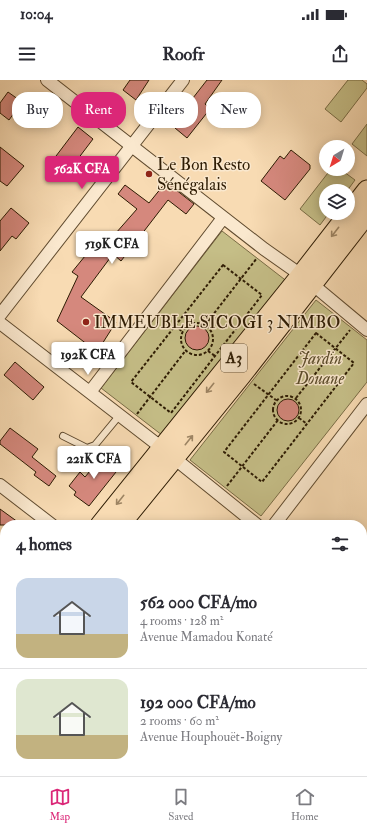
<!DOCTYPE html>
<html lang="en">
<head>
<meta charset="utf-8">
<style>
  :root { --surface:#fff; --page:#f7f7f7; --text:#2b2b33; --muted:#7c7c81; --line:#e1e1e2; --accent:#db2777 }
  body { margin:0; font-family:"IM FELL Double Pica",serif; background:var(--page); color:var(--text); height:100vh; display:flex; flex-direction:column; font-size:15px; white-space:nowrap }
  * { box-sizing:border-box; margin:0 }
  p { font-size:13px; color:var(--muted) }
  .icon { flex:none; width:22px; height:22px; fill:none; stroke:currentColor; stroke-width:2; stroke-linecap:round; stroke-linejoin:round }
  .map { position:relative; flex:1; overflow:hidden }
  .drawer { position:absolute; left:0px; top:440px; width:367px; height:256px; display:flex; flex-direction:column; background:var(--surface); border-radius:16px 16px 0 0; box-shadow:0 2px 10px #0003 }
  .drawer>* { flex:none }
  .guide { position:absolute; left:12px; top:12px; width:343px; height:36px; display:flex; gap:8px }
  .needle { width:26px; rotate:218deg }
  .controls { position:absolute; left:319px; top:60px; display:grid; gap:8px }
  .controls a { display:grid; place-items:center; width:36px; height:36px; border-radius:50%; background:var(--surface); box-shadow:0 2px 10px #0003; font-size:20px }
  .price { position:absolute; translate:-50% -34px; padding:0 9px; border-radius:4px; background:#fff; color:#222; font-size:13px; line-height:26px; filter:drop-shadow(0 1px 2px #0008) }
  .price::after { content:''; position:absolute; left:50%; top:24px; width:12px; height:9px; margin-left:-6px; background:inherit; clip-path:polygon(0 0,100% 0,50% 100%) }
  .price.on { background:var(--accent); color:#fff }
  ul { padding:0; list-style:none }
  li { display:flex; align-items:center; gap:12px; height:100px; padding:0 16px }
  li+li { border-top:1px solid var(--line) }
  li span { display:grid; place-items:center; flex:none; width:112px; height:80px; border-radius:12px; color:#555 }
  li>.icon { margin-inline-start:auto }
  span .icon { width:48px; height:48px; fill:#fffc; stroke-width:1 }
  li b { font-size:17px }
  h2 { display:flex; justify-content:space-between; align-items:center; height:48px; padding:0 16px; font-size:17px }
  .pill { padding:0 14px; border-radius:16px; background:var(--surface); box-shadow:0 2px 10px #0003; font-size:14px; line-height:36px }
  .pill.on { background:var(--accent); color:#fff }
  .status { display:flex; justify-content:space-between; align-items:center; height:28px; padding:0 20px; background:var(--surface); direction:ltr }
  .status svg { height:11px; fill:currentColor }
  header { display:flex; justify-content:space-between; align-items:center; height:52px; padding:0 16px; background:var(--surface); font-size:18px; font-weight:700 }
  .tabs { display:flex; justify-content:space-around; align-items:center; height:56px; border-top:1px solid var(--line); background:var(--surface); font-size:11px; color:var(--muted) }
  .tabs a { display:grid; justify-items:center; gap:2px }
  .tabs .on { color:var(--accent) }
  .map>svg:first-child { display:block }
</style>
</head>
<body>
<div class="status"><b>10:04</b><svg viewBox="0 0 49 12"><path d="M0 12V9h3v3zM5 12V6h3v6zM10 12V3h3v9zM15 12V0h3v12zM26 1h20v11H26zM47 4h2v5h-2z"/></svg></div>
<header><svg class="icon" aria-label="menu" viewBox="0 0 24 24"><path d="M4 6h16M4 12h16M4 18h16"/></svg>Roofr<svg class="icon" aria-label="share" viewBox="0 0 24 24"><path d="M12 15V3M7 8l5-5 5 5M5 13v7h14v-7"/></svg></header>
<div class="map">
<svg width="367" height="696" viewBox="0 0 367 696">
  <rect width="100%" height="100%" fill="#f8dbb3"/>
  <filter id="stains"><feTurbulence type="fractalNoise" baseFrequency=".005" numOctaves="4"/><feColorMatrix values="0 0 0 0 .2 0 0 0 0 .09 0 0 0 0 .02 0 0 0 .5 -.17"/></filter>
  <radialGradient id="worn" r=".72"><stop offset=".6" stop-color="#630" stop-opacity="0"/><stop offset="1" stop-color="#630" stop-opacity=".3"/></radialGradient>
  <path fill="#c5be87" stroke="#796c45" d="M348,0H362L367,4V8L341,42L325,29Z
    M367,44V76L352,64Z
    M331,89H340L355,100L347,111H326V133H329L320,145L300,129Z
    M222,151L293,206L171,362L101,308Z
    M316,220L367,260V302L261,436L190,380Z
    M237,691H310L316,696H233Z"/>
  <path fill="#d5887d" stroke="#2d1b03" d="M130,0H149L136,20L123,10Z
    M207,0H222L205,24L210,29L187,58L175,48V41Z
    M8,12L22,22L9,40L0,33V23Z
    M78,47L93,59L68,92L53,80Z
    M0,67L24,86L7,106L0,101Z
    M291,70L310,85V89L285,120L261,101L280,76L284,79Z
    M166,102L194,124L186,134L168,120L121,181L113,174L81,217L116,242L97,272L57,241L78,196L72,192L94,165L101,170L137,129L118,114L125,105L149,123Z
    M11,128L29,143L16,159L12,156L0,171V141Z
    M185 258a12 12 0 1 1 24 0a12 12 0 1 1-24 0Z
    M15,282L44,307L33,320L4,295Z
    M277 330a11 11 0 1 1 22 0a11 11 0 1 1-22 0Z
    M10,348L38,369L32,377L56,396L49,406L34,395L36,392L0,364V361Z
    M104,374L120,387L89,426L74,415L76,412L69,406L80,392L85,397Z
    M0,429L22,445H0Z"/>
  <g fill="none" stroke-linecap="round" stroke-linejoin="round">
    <g stroke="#604b2f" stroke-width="8">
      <path id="service" d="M63,356L87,368L95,365L119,336"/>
    </g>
    <g stroke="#604b2f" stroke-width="14">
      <path id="minor" d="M47,0L264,169L301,195
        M312,204L367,250
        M0,235L183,0
        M0,243L162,368
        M90,312L223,138
        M174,378L257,445
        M0,405L52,445
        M274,445L367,324
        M362,508L367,502
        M362,527L367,531
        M215,696L219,691"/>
    </g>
    <g stroke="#604b2f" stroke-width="16">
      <path id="tertiary" d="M0,682L5,686
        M11,691L17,696"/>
    </g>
    <g stroke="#2d1b03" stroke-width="21">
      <path id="trunk" d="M100,445L301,195L367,110
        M120,445L241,296L367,134
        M0,574L5,568
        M0,597L5,590"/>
    </g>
    <path stroke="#2d1b03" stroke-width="2" stroke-dasharray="3 2" stroke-linecap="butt" d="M223,185L262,215L171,333L131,302Z
      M181 259a16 16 0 1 1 32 0a16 16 0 1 1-32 0Z
      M205,245L257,178
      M175,246L183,252
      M316,253L354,283L262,402L224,372Z
      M208,271L215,276
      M254,304L276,320
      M273 330a14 14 0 1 1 28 0a14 14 0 1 1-28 0Z
      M296,318L350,250
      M137,334L186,270
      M299,338L307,344
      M227,406L278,340"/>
    <use href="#service" stroke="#fae8ce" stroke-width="6"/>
    <use href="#minor" stroke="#fae8ce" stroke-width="12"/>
    <use href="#tertiary" stroke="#fae8ce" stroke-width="14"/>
    <use href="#trunk" stroke="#f8dbb3" stroke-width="19"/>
  </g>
  <defs><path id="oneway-shaft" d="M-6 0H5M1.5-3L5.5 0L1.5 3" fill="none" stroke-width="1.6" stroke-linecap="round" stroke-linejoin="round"/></defs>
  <g stroke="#9d8564">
    <use href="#oneway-shaft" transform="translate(335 152) rotate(128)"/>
    <use href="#oneway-shaft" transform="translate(210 308) rotate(129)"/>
    <use href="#oneway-shaft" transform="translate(189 360) rotate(-51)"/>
    <use href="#oneway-shaft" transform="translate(120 420) rotate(129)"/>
  </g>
  <g fill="#8f2418" stroke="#fae8ce" stroke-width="1.5">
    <circle cx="149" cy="94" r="4"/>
    <circle cx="86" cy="242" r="4"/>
  </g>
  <g text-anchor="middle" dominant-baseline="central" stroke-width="3" stroke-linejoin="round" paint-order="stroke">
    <rect fill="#fae8ce" stroke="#6a5840" stroke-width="1" x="221" y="264" width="26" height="28" rx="3"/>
    <g font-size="16" font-weight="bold" fill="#2d1b03">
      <text x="234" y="278">A3</text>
    </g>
    <g font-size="17" fill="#2d1b03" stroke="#fae8ce" text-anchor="start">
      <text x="157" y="84">Le Bon Resto<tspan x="157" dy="20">Sénégalais</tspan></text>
      <text x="94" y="242">IMMEUBLE SICOGI 3 NIMBO</text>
    </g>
    <g font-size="17" font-style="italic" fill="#5b4c2b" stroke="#fae8ce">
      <text x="320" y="278">Jardin<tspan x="320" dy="20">Douane</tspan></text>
    </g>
  </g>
  <rect width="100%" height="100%" filter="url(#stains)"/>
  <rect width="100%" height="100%" fill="url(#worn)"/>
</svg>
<div class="controls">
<a><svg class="needle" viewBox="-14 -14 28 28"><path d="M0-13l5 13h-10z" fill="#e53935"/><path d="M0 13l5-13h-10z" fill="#7c7c81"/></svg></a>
<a><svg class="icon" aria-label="layers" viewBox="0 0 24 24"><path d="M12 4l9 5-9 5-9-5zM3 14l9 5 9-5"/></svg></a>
</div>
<b class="price on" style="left:82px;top:110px">562K CFA</b>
<b class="price" style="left:112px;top:185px">519K CFA</b>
<b class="price" style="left:88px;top:296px">192K CFA</b>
<b class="price" style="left:94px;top:400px">221K CFA</b>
<div class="guide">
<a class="pill">Buy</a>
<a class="pill on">Rent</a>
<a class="pill">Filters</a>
<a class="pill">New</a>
</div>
<section class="drawer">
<h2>4 homes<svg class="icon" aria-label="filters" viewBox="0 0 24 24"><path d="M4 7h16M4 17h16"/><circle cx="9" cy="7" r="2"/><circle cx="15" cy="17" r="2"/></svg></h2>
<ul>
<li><span style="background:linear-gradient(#c9d6e8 70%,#c2b280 0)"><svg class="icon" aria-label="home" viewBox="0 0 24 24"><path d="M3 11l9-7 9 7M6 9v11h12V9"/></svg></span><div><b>562 000 CFA/mo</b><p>4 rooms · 128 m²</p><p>Avenue Mamadou Konaté</p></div></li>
<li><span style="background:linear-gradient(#dfe7d0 70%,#c2b280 0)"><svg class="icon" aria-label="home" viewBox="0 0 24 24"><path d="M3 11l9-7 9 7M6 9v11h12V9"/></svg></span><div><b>192 000 CFA/mo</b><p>2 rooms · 60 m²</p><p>Avenue Houphouët-Boigny</p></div></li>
</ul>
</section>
</div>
<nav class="tabs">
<a class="on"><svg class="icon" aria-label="map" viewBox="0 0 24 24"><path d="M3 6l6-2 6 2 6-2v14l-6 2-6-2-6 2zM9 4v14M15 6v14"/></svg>Map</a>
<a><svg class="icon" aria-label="saved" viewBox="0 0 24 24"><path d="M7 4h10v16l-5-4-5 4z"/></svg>Saved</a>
<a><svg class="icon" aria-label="home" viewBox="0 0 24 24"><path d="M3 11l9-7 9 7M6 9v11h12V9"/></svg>Home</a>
</nav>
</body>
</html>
